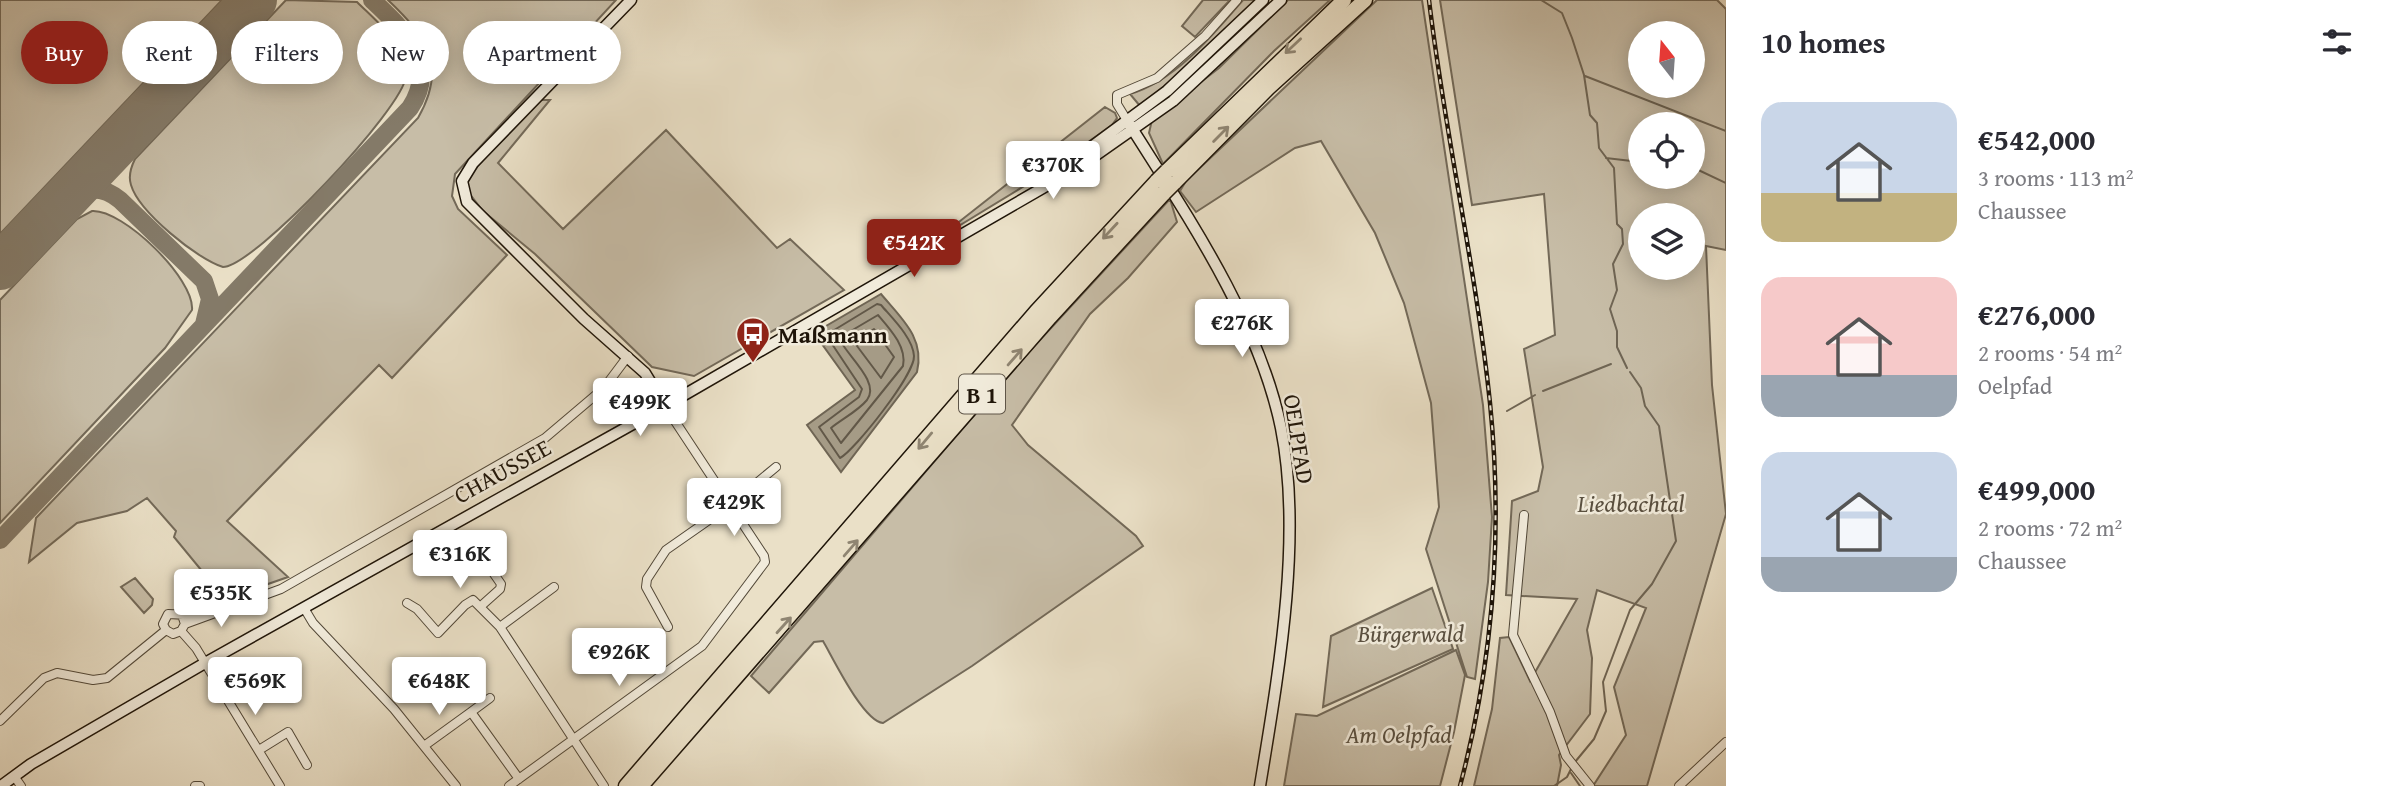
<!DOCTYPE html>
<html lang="en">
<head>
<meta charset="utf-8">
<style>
  :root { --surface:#fff; --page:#f7f7f7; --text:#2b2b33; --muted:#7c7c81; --accent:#8f2418 }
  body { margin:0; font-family:"Gentium Book Plus",serif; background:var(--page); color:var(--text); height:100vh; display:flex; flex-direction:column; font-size:26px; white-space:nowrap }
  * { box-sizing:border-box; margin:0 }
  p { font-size:23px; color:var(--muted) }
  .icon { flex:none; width:38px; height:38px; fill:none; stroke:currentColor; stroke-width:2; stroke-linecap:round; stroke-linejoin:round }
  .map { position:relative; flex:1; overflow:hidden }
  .sheet { display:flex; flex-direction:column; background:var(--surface); width:665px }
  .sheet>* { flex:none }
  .hud { position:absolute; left:21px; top:21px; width:665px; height:63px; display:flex; gap:14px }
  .needle { width:46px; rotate:343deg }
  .tools { position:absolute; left:1628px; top:21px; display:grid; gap:14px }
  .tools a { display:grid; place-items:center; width:77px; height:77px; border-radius:50%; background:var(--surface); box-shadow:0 4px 18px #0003; font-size:35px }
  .price { position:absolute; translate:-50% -60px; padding:0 16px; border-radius:7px; background:#fff; color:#222; font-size:23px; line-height:46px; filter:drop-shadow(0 2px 4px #0008) }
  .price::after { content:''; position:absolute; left:50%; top:42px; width:21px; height:16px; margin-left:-10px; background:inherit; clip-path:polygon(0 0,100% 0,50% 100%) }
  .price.on { background:var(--accent); color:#fff }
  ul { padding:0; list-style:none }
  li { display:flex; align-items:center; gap:21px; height:175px; padding:0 35px }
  li span { display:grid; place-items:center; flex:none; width:196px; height:140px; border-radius:21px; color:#555 }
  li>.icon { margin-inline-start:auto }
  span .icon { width:84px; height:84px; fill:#fffc; stroke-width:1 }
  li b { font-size:30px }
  h2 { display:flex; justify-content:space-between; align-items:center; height:84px; padding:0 35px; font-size:30px }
  .chip { padding:0 24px; border-radius:32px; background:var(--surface); box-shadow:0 4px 18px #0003; font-size:24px; line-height:63px }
  .chip.on { background:var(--accent); color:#fff }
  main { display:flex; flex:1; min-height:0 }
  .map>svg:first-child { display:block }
</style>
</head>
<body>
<main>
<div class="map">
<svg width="1726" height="786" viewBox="0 0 1726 786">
  <rect width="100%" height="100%" fill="#eae0c7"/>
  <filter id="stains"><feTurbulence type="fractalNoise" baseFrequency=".00286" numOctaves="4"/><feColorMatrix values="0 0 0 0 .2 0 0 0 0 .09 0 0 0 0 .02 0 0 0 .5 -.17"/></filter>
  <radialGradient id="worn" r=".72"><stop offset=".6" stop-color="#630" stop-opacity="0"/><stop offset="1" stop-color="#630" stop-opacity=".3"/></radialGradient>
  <path fill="#c7bda7" stroke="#736958" stroke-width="2" fill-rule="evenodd" d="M0,0H222L0,234Z
    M286,0L357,2C377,22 407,45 406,76C404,108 254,267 223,267C197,259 139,212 131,185C128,176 131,167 135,159Z
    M388,0H616L455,174L452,196L458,209L507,255L392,378L379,365L227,521L288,577L225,599L174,537L176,531L147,498L127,511L77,523L29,562L36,518L418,118C448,66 427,37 388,0Z
    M1203,0H1230L1195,37L1182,26Z
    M1243,0H1256L1190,65L1140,106L1130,94C1175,81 1213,35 1243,0Z
    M1288,0H1330L1274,51L1163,164L1149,133L1152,120L1219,68Z
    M1377,0H1422L1483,405L1492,517L1488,582L1475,679L1467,677L1426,549L1439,507L1431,403L1404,303L1375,233L1321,141L1295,148L1196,212L1180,191L1186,181Z
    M1440,0H1717L1726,9V250L1706,246L1712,385L1726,514L1647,786H1593L1626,735L1614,687L1646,608L1597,590L1587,630L1592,658L1590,714L1559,755L1561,765L1557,786H1474L1492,709L1500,638L1509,637L1530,681L1577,599L1506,595L1512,501L1538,491L1543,467L1524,349L1555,335L1544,194L1472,205ZM1640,33H1692V86H1640ZM1640,124H1692V177H1640ZM1640,215H1692V268H1640Z
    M540,100H550L498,163L563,229L666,130L777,248L790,239L844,290L694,376L652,367L535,254L483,211L469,193L467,182L473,171Z
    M1105,107L1115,113L1117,118L1112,125L1039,177L957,227L955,225Z
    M1170,199L1177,222L1128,278L1090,314L1012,425L1028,445L1136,536L1143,546L972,666L883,723C863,721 833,658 823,641L814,642L769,693L751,676L1015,367Z
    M92,211C123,209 195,279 192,310L165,348L0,523V300L77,219Z
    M135,578L153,599L152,605L144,613L121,587Z
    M1432,588L1453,649L1323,707L1331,636Z
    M1456,650L1465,675L1454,732L1440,786H1284L1296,714L1317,716Z"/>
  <path fill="#a59b86" stroke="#6f6554" stroke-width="2" d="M881,294C902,319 925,338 917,372L841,472L807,425L855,390L814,333Z"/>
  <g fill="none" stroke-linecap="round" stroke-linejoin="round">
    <path stroke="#625848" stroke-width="2" d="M877,304L881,305C892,318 913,338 914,356C915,374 855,450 840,458L819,427L859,397L862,389L826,335Z
      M878,315C890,329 907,347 903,366L841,443L831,428C842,419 858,411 867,400C881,382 845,354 839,338Z
      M874,329L894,357L881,378L854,342Z"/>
    <path stroke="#6f6554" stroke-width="2" d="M1541,0L1562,13L1572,38L1584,75L1590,115L1597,123L1599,148L1614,168L1617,224L1622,229L1623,244L1613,264L1617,290L1610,309L1617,331V347L1627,368
      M1585,76L1726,131
      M1606,158L1640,162
      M1692,167L1726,183
      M1543,391L1611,364
      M1507,411L1535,395
      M1575,762L1594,739L1606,711L1603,682L1630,610L1652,584L1676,541L1659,426L1645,406L1641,388L1630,372
      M1571,773L1580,786
      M1554,786L1567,777L1572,767"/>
    <path stroke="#847a68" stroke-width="18" d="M58,207C77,189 98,182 120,200L204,281L210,299L204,324
      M0,540L410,108C440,63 403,29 372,0"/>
    <path stroke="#847a68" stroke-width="46" d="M0,267L254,0"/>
    <g stroke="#524838" stroke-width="10">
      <path id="street" d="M1128,122L1117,104V95L1157,78L1205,36L1237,0
        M1524,515L1513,635L1550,712L1566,756L1590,786
        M474,545L501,584L500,589L481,606
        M554,587L500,627L604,786
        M407,603L417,609L438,633L465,605L473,600L500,627
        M304,608L313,623L394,709L456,786
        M182,615L185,624L181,631L173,634L166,630L163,624L168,614L188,615L222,608
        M185,624L281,589L545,438L604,388L628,356
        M668,627L646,587L647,579L666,550L729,506L776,467
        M181,631L196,648L280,786
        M490,698L471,712L519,779
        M0,721L44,678L57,673L93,680L107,678L166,630
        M424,746L471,712
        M259,750L288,732L307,765
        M14,776L21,786
        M195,786H200
        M509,786L702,646L765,562L764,556L665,406
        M1679,786L1726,742"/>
    </g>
    <g stroke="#1f1509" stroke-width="13">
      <path id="secondary" d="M631,0L473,163L462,181L467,202L584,319L645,373L665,406
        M1128,122C1186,214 1259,320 1281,428C1303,538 1278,676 1260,786
        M1059,171L1167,91L1263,0
        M1,786L31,764L205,663L665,406L1079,167L1173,101L1281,0"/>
    </g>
    <g stroke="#1f1509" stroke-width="17">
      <path id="highway" d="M1167,171L1344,0
        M1174,183L1268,88L1365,0
        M626,786L1036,312L1157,181
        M641,786L1050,317L1164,193"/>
    </g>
    <use href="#street" stroke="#f1ebdb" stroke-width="8"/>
    <use href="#secondary" stroke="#f1ebdb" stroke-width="10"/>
    <use href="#highway" stroke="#eae0c7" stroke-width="14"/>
    <g stroke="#1f1509" stroke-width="4.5">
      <path id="rail" d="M1429,0C1445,135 1476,268 1490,403C1503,531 1493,662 1460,786"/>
    </g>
    <use href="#rail" stroke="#f1ebdb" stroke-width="2" stroke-dasharray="5" stroke-linecap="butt"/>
    <g stroke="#1f1509" stroke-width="17" stroke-linecap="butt">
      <path id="highway-bridge" d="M1157,181L1167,171
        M1164,193L1174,183"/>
    </g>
    <use href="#highway-bridge" stroke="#eae0c7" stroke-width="14"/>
  </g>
  <defs><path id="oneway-shaft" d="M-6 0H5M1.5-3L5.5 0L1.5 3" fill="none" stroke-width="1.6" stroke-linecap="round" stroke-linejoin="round" transform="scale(1.75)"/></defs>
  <g stroke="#8f8572">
    <use href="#oneway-shaft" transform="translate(1293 46) rotate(137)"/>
    <use href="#oneway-shaft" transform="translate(1221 134) rotate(-45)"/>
    <use href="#oneway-shaft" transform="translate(1110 231) rotate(133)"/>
    <use href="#oneway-shaft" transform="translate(1015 357) rotate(-49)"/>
    <use href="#oneway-shaft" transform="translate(925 441) rotate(130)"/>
    <use href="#oneway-shaft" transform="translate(851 548) rotate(-49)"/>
    <use href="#oneway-shaft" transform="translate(784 625) rotate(-48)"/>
  </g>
  <defs>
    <g id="bus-pin" transform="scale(1.75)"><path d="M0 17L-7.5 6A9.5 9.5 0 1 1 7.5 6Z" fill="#8f2418" stroke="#f1ebdb"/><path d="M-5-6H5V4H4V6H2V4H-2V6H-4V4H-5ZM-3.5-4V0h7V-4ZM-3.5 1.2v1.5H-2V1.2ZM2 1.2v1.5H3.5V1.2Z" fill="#fff"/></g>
  </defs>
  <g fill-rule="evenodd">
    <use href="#bus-pin" x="753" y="334"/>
  </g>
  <g text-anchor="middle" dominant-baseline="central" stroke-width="5" stroke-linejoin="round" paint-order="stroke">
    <rect fill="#f1ebdb" stroke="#5e5548" stroke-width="2" x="959" y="374.5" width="46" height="39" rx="5"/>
    <g font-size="23" font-weight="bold" fill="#1f1509">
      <text x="982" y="394">B 1</text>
    </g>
    <g font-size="24" font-weight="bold" fill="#1f1509" stroke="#f1ebdb" text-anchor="start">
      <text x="778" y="334">Maßmann</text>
    </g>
    <g font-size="24" fill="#1f1509" stroke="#f1ebdb">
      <text transform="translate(1299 439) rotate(81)">OELPFAD</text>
      <text transform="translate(502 471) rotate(-29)">CHAUSSEE</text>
    </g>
    <g font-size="24" font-style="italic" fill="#5a5040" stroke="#f1ebdb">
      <text x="1631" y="503">Liedbachtal</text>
      <text x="1411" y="633">Bürgerwald</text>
      <text x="1399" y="734">Am Oelpfad</text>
    </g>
  </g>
  <rect width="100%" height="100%" filter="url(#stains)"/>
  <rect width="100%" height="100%" fill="url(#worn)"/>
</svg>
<div class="tools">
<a><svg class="needle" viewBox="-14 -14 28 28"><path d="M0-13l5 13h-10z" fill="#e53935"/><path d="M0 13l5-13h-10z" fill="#7c7c81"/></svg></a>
<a><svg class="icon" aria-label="locate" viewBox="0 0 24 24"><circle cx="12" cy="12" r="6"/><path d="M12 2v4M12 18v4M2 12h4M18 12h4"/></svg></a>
<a><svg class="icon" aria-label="layers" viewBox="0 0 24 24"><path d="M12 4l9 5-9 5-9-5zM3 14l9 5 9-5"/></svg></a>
</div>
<b class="price" style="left:1053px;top:201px">€370K</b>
<b class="price on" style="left:914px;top:279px">€542K</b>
<b class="price" style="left:1242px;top:359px">€276K</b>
<b class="price" style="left:640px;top:438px">€499K</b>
<b class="price" style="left:734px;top:538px">€429K</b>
<b class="price" style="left:460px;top:590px">€316K</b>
<b class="price" style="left:221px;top:629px">€535K</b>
<b class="price" style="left:619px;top:688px">€926K</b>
<b class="price" style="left:255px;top:717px">€569K</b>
<b class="price" style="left:439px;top:717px">€648K</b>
<div class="hud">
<a class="chip on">Buy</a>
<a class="chip">Rent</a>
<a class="chip">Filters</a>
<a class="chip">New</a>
<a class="chip">Apartment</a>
</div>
</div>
<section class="sheet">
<h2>10 homes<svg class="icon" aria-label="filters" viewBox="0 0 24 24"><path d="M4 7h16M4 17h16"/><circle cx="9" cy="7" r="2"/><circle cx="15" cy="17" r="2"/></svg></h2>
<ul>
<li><span style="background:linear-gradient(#c9d6e8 65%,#c2b280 0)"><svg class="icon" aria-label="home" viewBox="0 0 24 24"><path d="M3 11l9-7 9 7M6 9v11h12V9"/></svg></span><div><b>€542,000</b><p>3 rooms · 113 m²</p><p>Chaussee</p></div></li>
<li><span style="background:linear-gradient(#f6c9c9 70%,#9aa5b1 0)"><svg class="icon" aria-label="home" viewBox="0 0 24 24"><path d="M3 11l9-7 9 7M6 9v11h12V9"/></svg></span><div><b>€276,000</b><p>2 rooms · 54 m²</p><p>Oelpfad</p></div></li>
<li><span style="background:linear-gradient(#c9d6e8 75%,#9aa5b1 0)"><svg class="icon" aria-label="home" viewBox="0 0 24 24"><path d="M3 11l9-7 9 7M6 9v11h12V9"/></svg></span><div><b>€499,000</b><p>2 rooms · 72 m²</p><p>Chaussee</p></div></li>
</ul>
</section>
</main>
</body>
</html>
